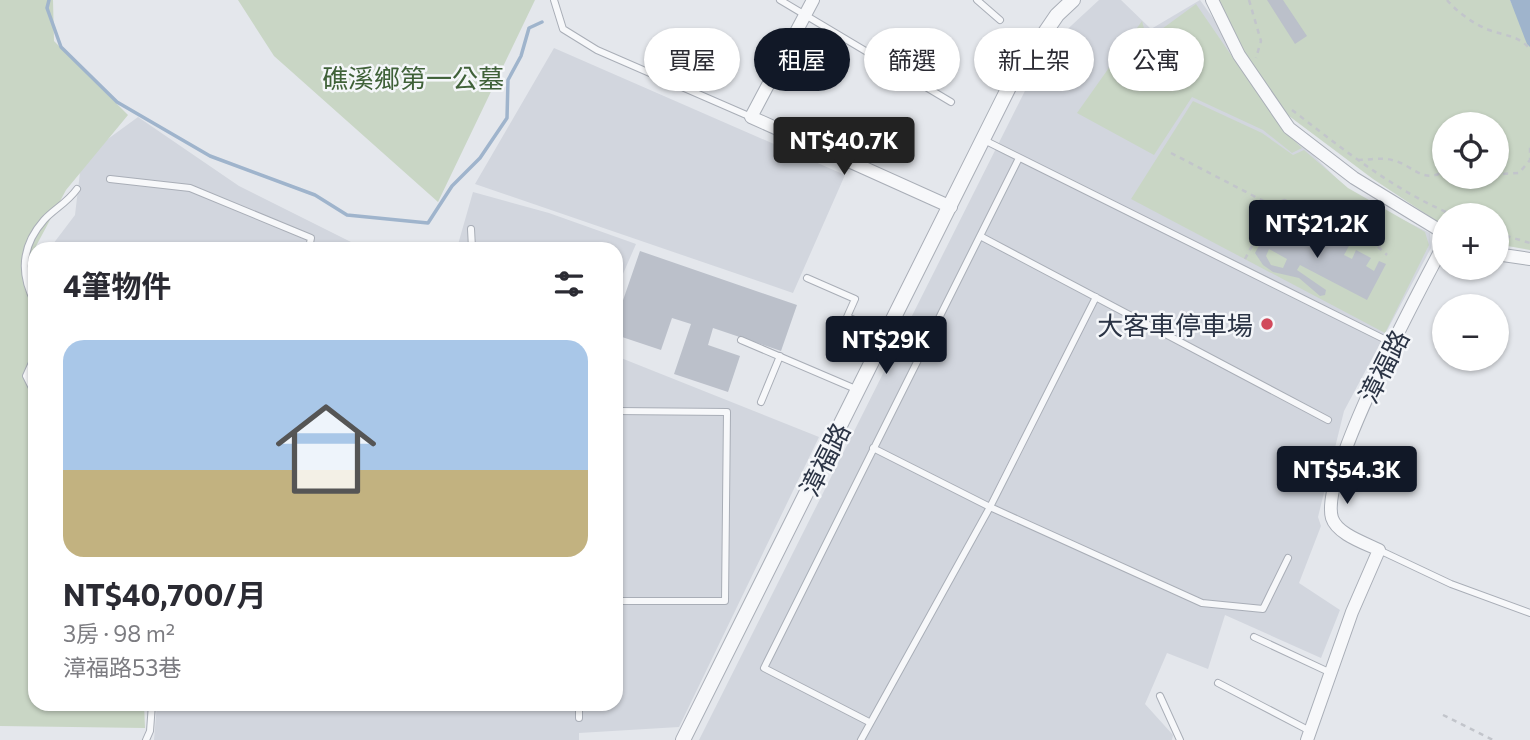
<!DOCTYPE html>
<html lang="zh-TW">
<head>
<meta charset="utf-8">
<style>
  :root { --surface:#fff; --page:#f7f7f7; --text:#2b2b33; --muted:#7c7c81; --accent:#111827 }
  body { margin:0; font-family:Commissioner,"Noto Sans TC",sans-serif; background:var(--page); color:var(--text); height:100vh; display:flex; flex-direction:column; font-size:26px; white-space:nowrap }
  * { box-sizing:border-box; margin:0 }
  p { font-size:23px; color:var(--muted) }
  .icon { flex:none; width:38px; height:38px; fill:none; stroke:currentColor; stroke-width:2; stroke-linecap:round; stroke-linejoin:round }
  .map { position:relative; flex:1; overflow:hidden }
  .details { position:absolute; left:28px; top:242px; width:595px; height:469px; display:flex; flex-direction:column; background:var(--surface); border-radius:21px; box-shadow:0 2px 5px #0004 }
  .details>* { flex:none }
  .guide { position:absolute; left:644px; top:28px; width:665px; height:63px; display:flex; gap:14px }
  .fabs { position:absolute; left:1432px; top:112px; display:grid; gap:14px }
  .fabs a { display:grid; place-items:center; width:77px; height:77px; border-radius:50%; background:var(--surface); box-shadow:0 2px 5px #0004; font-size:35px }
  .price { position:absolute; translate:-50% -60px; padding:0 16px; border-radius:7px; background:var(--accent); color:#fff; font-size:23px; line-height:46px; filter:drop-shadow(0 2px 4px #0008) }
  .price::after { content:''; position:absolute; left:50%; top:42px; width:21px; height:16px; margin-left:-10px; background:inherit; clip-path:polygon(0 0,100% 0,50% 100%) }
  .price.on { background:#222; color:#fff }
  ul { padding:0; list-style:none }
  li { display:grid; align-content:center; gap:14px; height:371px; padding:0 35px }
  li span { display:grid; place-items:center; height:217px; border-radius:21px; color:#555 }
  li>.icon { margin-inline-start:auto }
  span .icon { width:126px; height:126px; fill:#fffc; stroke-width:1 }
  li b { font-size:30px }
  h2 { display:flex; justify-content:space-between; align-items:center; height:84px; padding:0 35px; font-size:30px }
  .chip { padding:0 24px; border-radius:32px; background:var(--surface); box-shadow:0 2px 5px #0004; font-size:24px; line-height:63px }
  .chip.on { background:var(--accent); color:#fff }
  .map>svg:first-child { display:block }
</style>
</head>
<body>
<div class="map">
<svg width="1530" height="740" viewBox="0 0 1530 740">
  <rect width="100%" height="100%" fill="#e4e7ec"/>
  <path fill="#d2d6de" d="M1099,0H1121L1151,29L1200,0L1305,147L1354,196L1430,233L1431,248L1344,411L1318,517L1321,526L1299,583L1340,610L1321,658L1225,615L1208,669L1167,653L1145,704L1173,735L1172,740H699L1046,49Z
    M554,48L845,175L793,293L475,184Z
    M138,117L239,186L357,245L431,248H50L75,215L81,164L101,144Z
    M473,192L549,213L636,244L616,290V248H457Z
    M616,356L819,437L679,727L579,733V740H154L157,704H616Z"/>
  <path fill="#c9d6c5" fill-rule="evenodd" d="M0,0H53L54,41L128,115L66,190L35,248V704H144L145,728L0,726Z
    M238,0H535L438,202L274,56Z
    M1217,0H1510L1530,44V250L1496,244V215H1444V226L1373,179L1281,110L1244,54ZM1444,124H1496V177H1444Z
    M1196,4L1282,129L1302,148L1292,153L1263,130L1192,97L1154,155L1077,113L1142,21L1145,32L1155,34Z
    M1193,101L1262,133L1293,155L1304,150L1348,188L1425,232L1429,245L1385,333L1131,199Z"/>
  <path fill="#9fb4cc" d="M1510,0H1530V47L1527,44Z"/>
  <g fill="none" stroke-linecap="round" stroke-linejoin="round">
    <path stroke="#9fb4cc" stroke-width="3.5" d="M49,0L47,8L61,47L117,102L210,156L315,195L347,215L428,223L452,186L480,158L507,118L508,80L521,56L529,28L542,22"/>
  </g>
  <path fill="#bbc0ca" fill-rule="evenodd" d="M1267,0H1283L1307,36L1295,44Z
    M1274,218L1321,242L1326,231L1350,244L1344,255L1352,259L1356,250L1371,258L1366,266L1374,271L1379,261L1386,264L1367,300L1300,265L1297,270L1326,290L1325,295L1320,296L1299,278L1273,272L1263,265L1255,253ZM1269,249L1287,259L1283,268L1271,265L1266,256Z
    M640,251L797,305L781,351L713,328L708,345L740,356L728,392L674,374L691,324L672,318L661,350L616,335V307L620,309Z"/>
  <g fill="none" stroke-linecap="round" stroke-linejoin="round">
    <g stroke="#a9aeb7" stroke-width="8">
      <path id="service" d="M554,0L563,29L597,50L751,117
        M780,0L951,102
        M977,0L1000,20
        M984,140L1392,343
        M110,179L190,188L311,238L309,248
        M471,229L472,248
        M980,236L1328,420
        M807,278L855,299L847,317L886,333
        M35,303C19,273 22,245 44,220C54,209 67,203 77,189
        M741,340L858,390
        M35,356L26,376L35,394
        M761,402L780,356
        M616,411L727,412L725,601H616
        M873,448L990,507L1202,603L1263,609L1288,558
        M1379,550L1451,584L1530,613
        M1254,637L1331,673
        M1218,683L1310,731
        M1160,696L1180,740
        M579,718V704
        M869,722L764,668L1019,158
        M146,740L150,731L152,704
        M861,740L990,507L1096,297"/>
    </g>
    <g stroke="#a9aeb7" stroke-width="14">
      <path id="minor" d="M813,0L751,117L951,207
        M1212,0L1239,55L1289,128L1354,178L1444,233
        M1496,254L1530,259
        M1307,740L1352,612L1379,550C1365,543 1337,534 1332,518C1319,475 1420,290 1444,244"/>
    </g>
    <g stroke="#a9aeb7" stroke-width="16">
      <path id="tertiary" d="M683,740L1012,81L1057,15L1073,0"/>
    </g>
    <path stroke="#c2c5cb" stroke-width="2.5" stroke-dasharray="5 5" stroke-linecap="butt" d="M1249,0L1261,41L1256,58
      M1447,0C1458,13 1474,24 1489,30C1505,36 1518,35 1530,49
      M1292,110C1343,149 1393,190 1453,215
      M1171,153L1273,206
      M1358,160C1369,160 1382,157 1392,160C1412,164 1423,185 1444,171
      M1496,168L1501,174L1519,173L1530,160V143
      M1342,226C1354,212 1369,213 1376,204
      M1496,233L1530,243
      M1245,259L1273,206L1284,200L1323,211L1354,239L1377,246L1387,255
      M1443,715L1493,740"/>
    <use href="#service" stroke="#f7f8fa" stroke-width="6"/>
    <use href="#minor" stroke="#f7f8fa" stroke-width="12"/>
    <use href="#tertiary" stroke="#f7f8fa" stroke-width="14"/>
  </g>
  <circle fill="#d1495b" stroke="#f4f6f9" stroke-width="2.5" cx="1267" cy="324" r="7"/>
  <g text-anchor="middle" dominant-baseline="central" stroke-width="5" stroke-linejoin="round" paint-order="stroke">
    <g font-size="26" fill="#3f6138" stroke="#f4f6f9">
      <text x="413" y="77">礁溪鄉第一公墓</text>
    </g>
    <g font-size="26" fill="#2b3445" stroke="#f4f6f9" text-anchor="end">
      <text x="1253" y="324">大客車停車場</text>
    </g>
    <g font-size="26" fill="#2b3445" stroke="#f4f6f9">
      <text transform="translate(1383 366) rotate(-63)">漳福路</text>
      <text transform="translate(824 459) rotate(-63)">漳福路</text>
    </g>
  </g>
</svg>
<div class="fabs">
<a><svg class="icon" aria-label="locate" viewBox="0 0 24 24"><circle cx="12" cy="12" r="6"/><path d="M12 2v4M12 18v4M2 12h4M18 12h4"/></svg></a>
<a>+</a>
<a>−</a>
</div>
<b class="price on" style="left:844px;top:177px">NT$40.7K</b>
<b class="price" style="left:1317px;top:260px">NT$21.2K</b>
<b class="price" style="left:886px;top:376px">NT$29K</b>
<b class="price" style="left:1347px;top:506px">NT$54.3K</b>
<div class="guide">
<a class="chip">買屋</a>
<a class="chip on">租屋</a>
<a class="chip">篩選</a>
<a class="chip">新上架</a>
<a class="chip">公寓</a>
</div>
<section class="details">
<h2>4筆物件<svg class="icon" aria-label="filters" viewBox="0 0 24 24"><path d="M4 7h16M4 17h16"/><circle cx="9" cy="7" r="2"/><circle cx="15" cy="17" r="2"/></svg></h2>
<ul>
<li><span style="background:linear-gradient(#a9c7e8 60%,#c2b280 0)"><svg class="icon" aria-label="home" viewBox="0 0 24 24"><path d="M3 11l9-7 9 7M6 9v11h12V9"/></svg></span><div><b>NT$40,700/月</b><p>3房 · 98 m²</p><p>漳福路53巷</p></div></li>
</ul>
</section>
</div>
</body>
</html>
